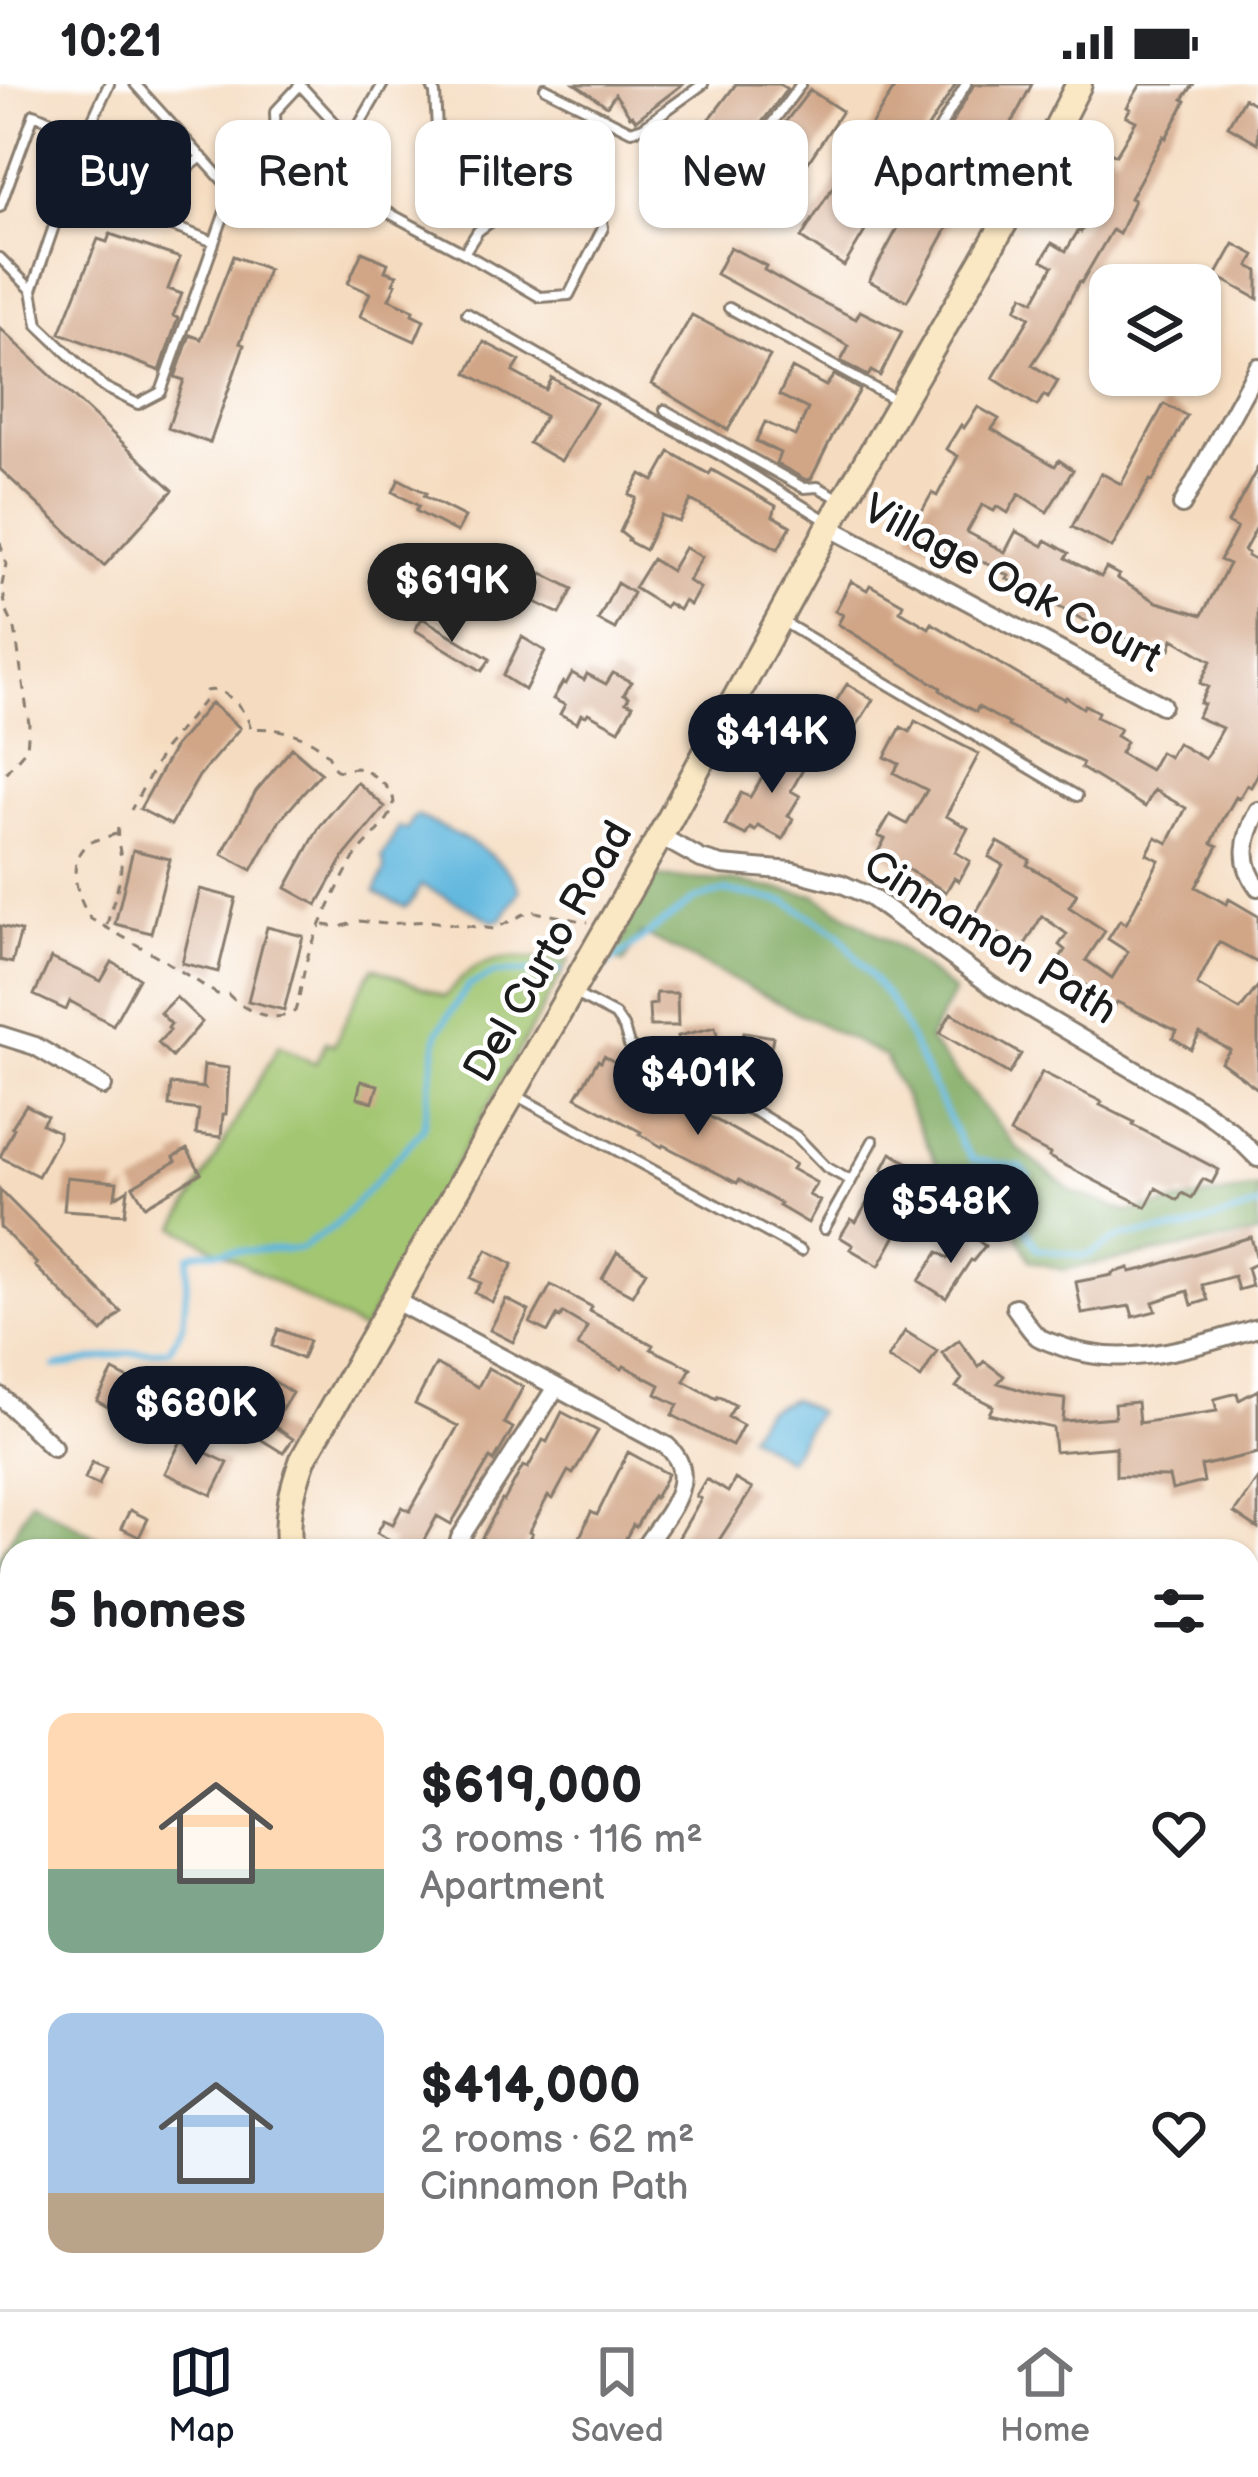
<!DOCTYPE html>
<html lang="en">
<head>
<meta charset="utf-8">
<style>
  :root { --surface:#fff; --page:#f2f2f2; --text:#202124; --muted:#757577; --line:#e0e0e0; --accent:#111827 }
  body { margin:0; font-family:"Balsamiq Sans",sans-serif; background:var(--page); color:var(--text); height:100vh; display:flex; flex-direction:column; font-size:45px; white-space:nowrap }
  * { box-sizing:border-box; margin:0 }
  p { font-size:39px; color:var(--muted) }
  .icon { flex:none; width:66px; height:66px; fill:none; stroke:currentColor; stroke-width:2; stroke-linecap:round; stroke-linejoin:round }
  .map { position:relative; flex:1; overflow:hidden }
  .drawer { position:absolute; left:0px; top:1455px; width:1260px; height:771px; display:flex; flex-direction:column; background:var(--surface); border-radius:36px 36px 0 0; box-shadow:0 3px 9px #0004 }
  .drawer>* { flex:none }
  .guide { position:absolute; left:36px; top:36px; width:1188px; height:108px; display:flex; gap:24px }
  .controls { position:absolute; left:1089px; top:180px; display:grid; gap:24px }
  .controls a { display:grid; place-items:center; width:132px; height:132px; border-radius:24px; background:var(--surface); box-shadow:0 3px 9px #0004; font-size:60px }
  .price { position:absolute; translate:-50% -102px; padding:0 27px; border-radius:42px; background:var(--accent); color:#fff; font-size:39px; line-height:78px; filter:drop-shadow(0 3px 6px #0008) }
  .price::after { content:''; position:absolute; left:50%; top:72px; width:36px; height:27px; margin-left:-18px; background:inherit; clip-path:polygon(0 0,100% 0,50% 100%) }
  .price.current { background:#222; color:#fff }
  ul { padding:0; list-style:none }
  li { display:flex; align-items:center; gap:36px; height:300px; padding:0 48px }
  li span { display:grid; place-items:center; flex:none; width:336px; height:240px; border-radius:24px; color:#555 }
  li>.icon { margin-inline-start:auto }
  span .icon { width:144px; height:144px; fill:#fffc; stroke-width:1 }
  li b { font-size:51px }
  h2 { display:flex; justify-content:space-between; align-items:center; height:144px; padding:0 48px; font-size:51px }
  .pill { padding:0 42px; border-radius:24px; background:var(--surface); box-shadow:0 3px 9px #0004; font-size:42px; line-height:108px }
  .pill.current { background:var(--accent); color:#fff }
  .status { display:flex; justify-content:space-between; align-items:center; height:84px; padding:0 60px; background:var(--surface); direction:ltr }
  .status svg { height:33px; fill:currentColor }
  .tabs { display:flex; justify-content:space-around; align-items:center; height:168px; border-top:3px solid var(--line); background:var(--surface); font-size:33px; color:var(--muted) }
  .tabs a { display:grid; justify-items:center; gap:6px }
  .tabs .current { color:var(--accent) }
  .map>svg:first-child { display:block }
</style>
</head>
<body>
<div class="status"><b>10:21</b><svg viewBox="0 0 49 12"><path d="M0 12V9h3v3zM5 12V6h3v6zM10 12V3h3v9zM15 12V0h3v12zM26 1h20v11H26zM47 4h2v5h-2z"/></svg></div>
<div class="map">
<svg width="1258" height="2225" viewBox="0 0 1258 2225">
  <rect width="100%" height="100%" fill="#fff"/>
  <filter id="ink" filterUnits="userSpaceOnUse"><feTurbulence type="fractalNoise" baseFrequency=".00833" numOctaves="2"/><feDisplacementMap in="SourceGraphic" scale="24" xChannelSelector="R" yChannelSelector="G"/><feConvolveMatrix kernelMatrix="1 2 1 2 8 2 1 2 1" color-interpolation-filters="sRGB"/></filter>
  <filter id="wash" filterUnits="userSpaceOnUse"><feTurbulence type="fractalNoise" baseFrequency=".004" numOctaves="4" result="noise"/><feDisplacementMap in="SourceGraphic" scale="48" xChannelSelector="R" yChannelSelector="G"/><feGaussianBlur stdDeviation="2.7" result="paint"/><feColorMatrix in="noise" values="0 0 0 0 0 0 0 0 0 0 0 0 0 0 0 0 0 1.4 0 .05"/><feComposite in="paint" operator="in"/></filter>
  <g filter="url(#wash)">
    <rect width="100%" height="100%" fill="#f5dcc0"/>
    <path fill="#a2c671" stroke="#5f7146" stroke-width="3" d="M515,874L570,875L363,1247L176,1143L279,961L315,980L326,958L334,961L357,911L374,883L445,913C468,885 478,876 515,874Z"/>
    <path fill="#81ab63" stroke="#4e6440" stroke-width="3" d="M649,793L731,797L815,811L898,863L954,908L928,956L1018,1065L1073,1108L1128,1128L1258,1103V1150L1062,1186L1030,1176L999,1115L964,1094L946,1099L885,973L641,849L624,879L604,871Z
      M31,1416L121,1467H12V1914L0,1904V1474Z"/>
    <path fill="#61b7de" stroke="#3e6a7d" stroke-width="3" d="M417,732C451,747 504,770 520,806L502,835L494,837L421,801L411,819L405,823L375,808L385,785L382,773L399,743L407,746L413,734Z
      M792,1315L817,1328L788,1376L748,1351L764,1327Z"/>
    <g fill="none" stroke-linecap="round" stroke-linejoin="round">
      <path stroke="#61b7de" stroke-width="6" d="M603,884L695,815L726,807L787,818L838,849L894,922L960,1058L973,1076L1021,1083L1028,1092L1020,1133L1037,1165L1086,1172L1122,1152L1186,1145L1258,1122
        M55,1283L128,1269L169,1266L183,1241L189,1172L200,1168L300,1165L336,1141L423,1045L438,948L468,902L495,889L560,886"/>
    </g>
    <g id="blocks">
      <path fill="#d1a687" d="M575,0H683L636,36L632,31L630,32L615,10L607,22Z
        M736,0H779L787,5L718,97L713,94L699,112L668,90Z
        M897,0H956L911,70L970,103L907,217L869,197L913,116L891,104L844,182L801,154Z
        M974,0H1032L995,71L948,46Z
        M1141,0H1194L1183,15L1186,17L1166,54L1164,52L1130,114L1134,116L1119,150L1112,146L1081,199L1079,198L1049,255L1032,281L1058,297L1048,314L1044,311L1037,322L993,294L1030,233L1016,225L1023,211L1034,217L1053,182L1042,176L1052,159L1066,167L1078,147L1081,148L1100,113L1088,106L1101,82L1097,80L1105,65L1116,71L1136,37L1126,32L1130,25L1127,23Z
        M810,6L842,27L772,133L732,107Z
        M1244,14L1258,22V59L1228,42Z
        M110,150L180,174L168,205L182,210L173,232L178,234L160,287L60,249L98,155L107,158Z
        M1234,160L1255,171L1249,182L1258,187V215L1216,192Z
        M730,163L766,182L764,186L806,210L856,235L860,227L902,248L880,292L871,287L868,292L841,277L849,262L716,190Z
        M362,168L388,179L385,187L397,191L393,199L396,200L389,215L414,226L412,230L424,236L415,257L360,232L370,209L348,199Z
        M233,172L268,185L240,259L244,261L210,359L168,344L184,296L175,293L190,251L201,255Z
        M692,231L770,272L728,346L652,300Z
        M0,244L173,406L104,482L0,385Z
        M484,258L520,277L513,288L546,306L552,294L596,319L561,377L529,359L545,332L467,289Z
        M792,284L826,302L834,291L860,306L833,351L811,395L806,396L776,379L780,369L756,357L765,338L795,352L808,325L779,311Z
        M1122,291H1164L1155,308Z
        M1164,320L1187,332L1153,397L1150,396L1112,464L1072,443L1101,389L1121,400Z
        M978,323L999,335L992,345L1055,382L1059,376L1073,386L1047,428L1019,410L1008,429L997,422L994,427L982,421L967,448L1005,468L1016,447L1043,462L1046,456L1069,469L1066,474L1101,493L1106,484L1119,491L1117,494L1157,518L1202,531L1229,480L1220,476L1237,444L1228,439L1258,383V441L1244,467L1248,469L1247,472L1258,478V690L1251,703L1247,701L1239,715L1236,713L1220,741L1212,759L1218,762L1196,803L1226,820L1229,815L1258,832V879L1219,858L1197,901L1240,926L1258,902V1005L1221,978L1230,966L1200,949L1191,965L1173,954L1177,947L1117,918L1113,924L1093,912L1095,908L1055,881L1065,866L1059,861L1067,850L1042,832L1023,864L973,834L1003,781L989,773L998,758L1030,776L1027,781L1077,810L1069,823L1105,847L1086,876L1112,894L1128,868L1108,855L1120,836L1126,840L1159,776L1147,770L1156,753L1168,759L1186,724L1154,706L1145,723L1081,684L1083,679L1008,642L1009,640L978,623L976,628L959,619L940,606L941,604L838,540L843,531L835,527L851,497L867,506L870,501L903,520L900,527L929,544L932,539L1027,596L1064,615L1066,613L1083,624L1085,621L1098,628L1096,633L1120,645L1116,652L1126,658L1120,669L1150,686L1160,668L1169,673L1177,659L1205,675L1222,644L1197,633L1204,620L1200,619L1208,603L1200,599L1211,577L1173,555L1170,565L1158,562L1156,569L1119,550L1117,554L1007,495L1009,492L971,471L964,469L959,477L909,450L932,409L937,412L958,372L946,365L961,341L964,344Z
        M670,368L709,390L712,386L776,422L773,432L791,442L778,465L691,416L679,438L661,431L645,466L628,457L629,455L620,448L636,414L629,411L641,390L654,397Z
        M399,395L426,409L424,412L465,433L457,448L416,427L419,422L393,408Z
        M685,463L702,473L688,497L700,504L690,521L684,517L679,526L668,519L665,523L634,504L652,475L671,487Z
        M542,489L573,505L560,530L529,515Z
        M617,499L633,509L615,545L598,536Z
        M422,534L490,575L482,587L415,546Z
        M522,553L545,567L525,606L503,592Z
        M572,589L584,596L587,590L606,600L613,589L631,598L624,610L629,613L626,618L633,621L619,646L588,629L586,632L581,630L577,639L560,630L565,621L553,615L563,598L566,600Z
        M847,600L873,616L844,662L818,646Z
        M211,619L240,644L199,692L171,741L140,725L175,662Z
        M915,637L979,670L946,732L968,744L955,768L970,777L959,797L954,794L946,808L878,768L885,755L878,752L890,731L907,740L927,706L894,689L899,680L885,673L901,643L910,648Z
        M797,654L815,664L791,707L800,712L788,732L793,735L783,755L758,742L755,747L750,744L746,751L725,741L741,709L750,713L772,677L782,680Z
        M292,664L321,689L280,736L252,786L222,770L256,707Z
        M357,698L385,723L345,771L317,821L286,804L320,742Z
        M133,766L170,775L151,849L115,840Z
        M200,805L236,814L218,888L182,879Z
        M0,842L21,847L12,879L0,876Z
        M267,843L303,852L284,926L248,917Z
        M51,874L101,897L112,878L139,894L113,941L70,917L66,926L34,911Z
        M656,909H677L678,942H650L649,921L656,920Z
        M176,913L202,938L172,973L158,959L170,946L168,944L171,940L160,929Z
        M951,929L1021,970L1009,990L940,949Z
        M715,943L723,974L685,983L678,952Z
        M744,948L773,953L765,995L762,997L735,995Z
        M604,972L622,982L619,988L667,1013L669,1010L795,1080L792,1085L817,1099L809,1111L820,1117L808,1139L779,1122L781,1120L739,1096L737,1099L663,1061L662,1063L639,1050L641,1048L576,1013L598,976L601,978Z
        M204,981L229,984L226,1030H223L221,1053L196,1050L199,1026L169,1022L171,1000L204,1004L202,1002Z
        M1042,988L1102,1018L1100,1021L1134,1038L1133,1041L1219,1086L1212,1099L1203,1095L1192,1114L1182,1109L1178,1116L1156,1104L1146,1123L1049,1073L1050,1070L1010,1049Z
        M361,997L378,1001L373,1018L357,1014Z
        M26,1021L47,1032L42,1040L59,1048V1053L38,1092L0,1073L14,1044L12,1043Z
        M187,1065L201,1089L145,1122L133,1102L176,1077L174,1073Z
        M891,1069L933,1093L921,1114L918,1112L879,1182L850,1165L853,1161L840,1153L851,1135L856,1138L885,1088L882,1086Z
        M67,1093L117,1098L115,1113L128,1105L125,1130L64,1126Z
        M0,1106L121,1228L102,1248L35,1182L37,1180L0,1143Z
        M974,1106L998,1126L976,1152L952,1132Z
        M969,1149L985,1162L973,1177L971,1176L946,1214L919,1197L938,1168L948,1174Z
        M1251,1153L1258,1179L1247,1184L1252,1202L1238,1206L1234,1192L1202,1201L1208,1216L1192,1221L1188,1207L1153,1218L1156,1227L1133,1233L1130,1222L1082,1230L1076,1198L1112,1191V1189L1129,1184L1130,1188L1144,1185Z
        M487,1166L513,1180L492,1218L475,1209L481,1199L471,1194Z
        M617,1168L646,1187L632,1211L602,1195Z
        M551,1201L592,1223L590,1227L653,1261L651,1265L691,1284L684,1297L717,1315L718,1312L735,1321L728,1333L743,1341L732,1362L672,1331L678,1321L656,1310L660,1301L624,1282L622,1285L578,1262L587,1243L563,1229L560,1234L557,1232L548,1248L530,1239Z
        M506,1215L529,1227L513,1258L490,1246Z
        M278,1245L309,1257L302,1275L272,1262Z
        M905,1247L937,1267L921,1294L888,1274Z
        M959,1256L979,1283L984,1277L1004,1292L998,1299L1041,1312L1065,1315L1063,1337L1115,1333L1114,1320L1137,1318L1139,1339L1217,1327L1214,1315L1237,1309L1239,1316L1258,1306V1369L1201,1382L1204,1398L1172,1406L1169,1393L1116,1392V1363L1055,1368L1053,1344L989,1330L993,1322L956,1303L962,1295L942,1269Z
        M436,1280L478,1303L488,1284L523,1303L504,1339L513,1344L494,1377L490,1374L451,1440L437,1432L418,1467H388L393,1458L377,1449L384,1436L393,1440L402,1423L410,1427L458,1342L415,1320Z
        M113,1287L162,1312L145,1344L97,1317Z
        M266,1292L292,1309L272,1341L293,1355L283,1369L236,1340Z
        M562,1328L598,1347L573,1390L568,1387L553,1415L548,1412L529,1448L532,1450L523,1467H475L502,1416L504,1417L523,1382L528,1384L543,1356L547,1358Z
        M181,1357L228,1379L212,1411L165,1389Z
        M628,1368L668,1390L655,1414L653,1412L636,1443L633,1441L619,1467H574L591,1428L597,1431Z
        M92,1378L106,1384L99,1401L85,1395Z
        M1258,1394V1445L1234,1429Z
        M706,1395L728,1408L735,1395L752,1405L712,1467H671L701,1415L696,1412Z
        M130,1426L148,1435L139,1453L121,1444Z"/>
    </g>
  </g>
  <g filter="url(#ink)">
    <use href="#blocks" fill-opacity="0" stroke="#887c6e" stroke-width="3"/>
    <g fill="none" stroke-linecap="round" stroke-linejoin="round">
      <g stroke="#887c6e" stroke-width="14">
        <path id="lane" d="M383,0L327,96L464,169L540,213L569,211L603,144L600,123L592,113L518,71L461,57L437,45L435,10L431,0
          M966,0L928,64L1016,116
          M300,1L275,28L276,56L327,96
          M300,1L350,55
          M545,4L631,47L643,43L703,0
          M68,102L214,158
          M720,109L801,0
          M0,123L34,30L85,52L109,0
          M464,169L478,147L533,107V80
          M0,174L32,206L38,241L102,302L138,320L161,308L227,122L226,100L135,0
          M32,206L85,52L185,86L202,73
          M729,224L899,318
          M467,229L596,304L720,371L829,438
          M665,326L804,404L818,403L842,416
          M785,539L1077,712
          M573,909L615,931L624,944L629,961L646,978L672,994L756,1028L796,1052L826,1083L851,1097L824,1145
          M519,1013L801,1167
          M851,1097L873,1057
          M987,2214L1005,2225"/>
      </g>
      <g stroke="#887c6e" stroke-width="22">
        <path id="street" d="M1182,421L1258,283
          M829,443L1162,621
          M1258,727C1244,754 1239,778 1258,803
          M660,752L701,775L722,781L792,787L842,800L869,812L992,902L1204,1027L1231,1047L1258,1074
          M0,951L35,962L103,1002
          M394,1216L667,1362C704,1396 662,1435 642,1467
          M1015,1223C1022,1232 1029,1246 1038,1253C1039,1254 1054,1260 1055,1260C1123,1288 1191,1263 1258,1244
          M0,1312L53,1363
          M456,1467L460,1454L556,1303
          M1248,1641L1258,1646
          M1248,1980L1258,1962
          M1248,2035L1258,2040
          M1248,2193L1258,2174
          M166,2225L171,2214
          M1232,2225L1237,2214"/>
      </g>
      <g stroke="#887c6e" stroke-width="30">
        <path id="secondary" d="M290,1467C285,1434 292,1406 303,1375L667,740L831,439L1035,86L1079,0
          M695,2225L701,2214"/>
      </g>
      <path stroke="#887c6e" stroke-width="3" stroke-dasharray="9 9" stroke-linecap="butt" d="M0,458L6,480L2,501L6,526L15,545L29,640L27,664L0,695
        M116,750C107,753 95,755 87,760C65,778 78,817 91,835L157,872L217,910H228C244,927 275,941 295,927C302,906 303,883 311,863C323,835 336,806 351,779C361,760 403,731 392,711C387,700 368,685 355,684C349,684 343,689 337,686C332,684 331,675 328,671C312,651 274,642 251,645C247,626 225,602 206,607L203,618L164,665L131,726
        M107,841C111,822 120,802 121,783C122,769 116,757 118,743
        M324,841L340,843L359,837L386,840L428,837L494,845L530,827L588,838"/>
      <use href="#lane" stroke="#fff" stroke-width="8"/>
      <use href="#street" stroke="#fff" stroke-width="16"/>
      <use href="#secondary" stroke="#fae7c3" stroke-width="24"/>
    </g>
  </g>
  <g text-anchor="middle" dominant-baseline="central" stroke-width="9" stroke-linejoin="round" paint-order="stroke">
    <g font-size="42" fill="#1c1c1c" stroke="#fff">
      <text transform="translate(1012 500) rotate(28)">Village Oak Court</text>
      <text transform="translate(990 854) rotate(32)">Cinnamon Path</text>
      <text transform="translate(549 868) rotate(-60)">Del Curto Road</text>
    </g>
  </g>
</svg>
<div class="controls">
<a><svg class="icon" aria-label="layers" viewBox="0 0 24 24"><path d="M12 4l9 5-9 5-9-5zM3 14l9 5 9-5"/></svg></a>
</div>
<b class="price current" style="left:452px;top:561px">$619K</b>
<b class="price" style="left:772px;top:712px">$414K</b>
<b class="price" style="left:698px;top:1054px">$401K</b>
<b class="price" style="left:951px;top:1182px">$548K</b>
<b class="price" style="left:196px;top:1384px">$680K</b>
<div class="guide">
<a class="pill current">Buy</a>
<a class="pill">Rent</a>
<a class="pill">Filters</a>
<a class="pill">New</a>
<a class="pill">Apartment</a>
</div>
<section class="drawer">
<h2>5 homes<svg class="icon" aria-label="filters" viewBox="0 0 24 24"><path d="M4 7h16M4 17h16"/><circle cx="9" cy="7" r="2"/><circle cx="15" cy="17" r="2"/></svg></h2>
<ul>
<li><span style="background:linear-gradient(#ffd9b3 65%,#7fa58c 0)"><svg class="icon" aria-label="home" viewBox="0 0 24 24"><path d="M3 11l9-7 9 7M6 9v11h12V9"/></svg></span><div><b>$619,000</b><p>3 rooms · 116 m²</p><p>Apartment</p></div><svg class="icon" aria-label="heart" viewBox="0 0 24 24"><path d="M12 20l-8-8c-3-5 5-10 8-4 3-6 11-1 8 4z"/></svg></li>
<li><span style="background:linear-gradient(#a9c7e8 75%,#b9a48a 0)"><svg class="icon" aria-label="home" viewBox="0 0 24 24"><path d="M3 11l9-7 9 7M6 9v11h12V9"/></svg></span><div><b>$414,000</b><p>2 rooms · 62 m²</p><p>Cinnamon Path</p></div><svg class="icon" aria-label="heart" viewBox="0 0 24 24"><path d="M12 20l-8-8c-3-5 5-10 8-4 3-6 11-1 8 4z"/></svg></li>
</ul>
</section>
</div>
<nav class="tabs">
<a class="current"><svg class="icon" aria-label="map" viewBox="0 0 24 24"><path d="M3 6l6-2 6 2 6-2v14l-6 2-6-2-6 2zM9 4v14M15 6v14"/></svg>Map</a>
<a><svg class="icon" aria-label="saved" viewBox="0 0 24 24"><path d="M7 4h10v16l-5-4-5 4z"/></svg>Saved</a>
<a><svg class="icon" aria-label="home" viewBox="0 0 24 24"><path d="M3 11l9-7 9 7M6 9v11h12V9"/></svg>Home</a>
</nav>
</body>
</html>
